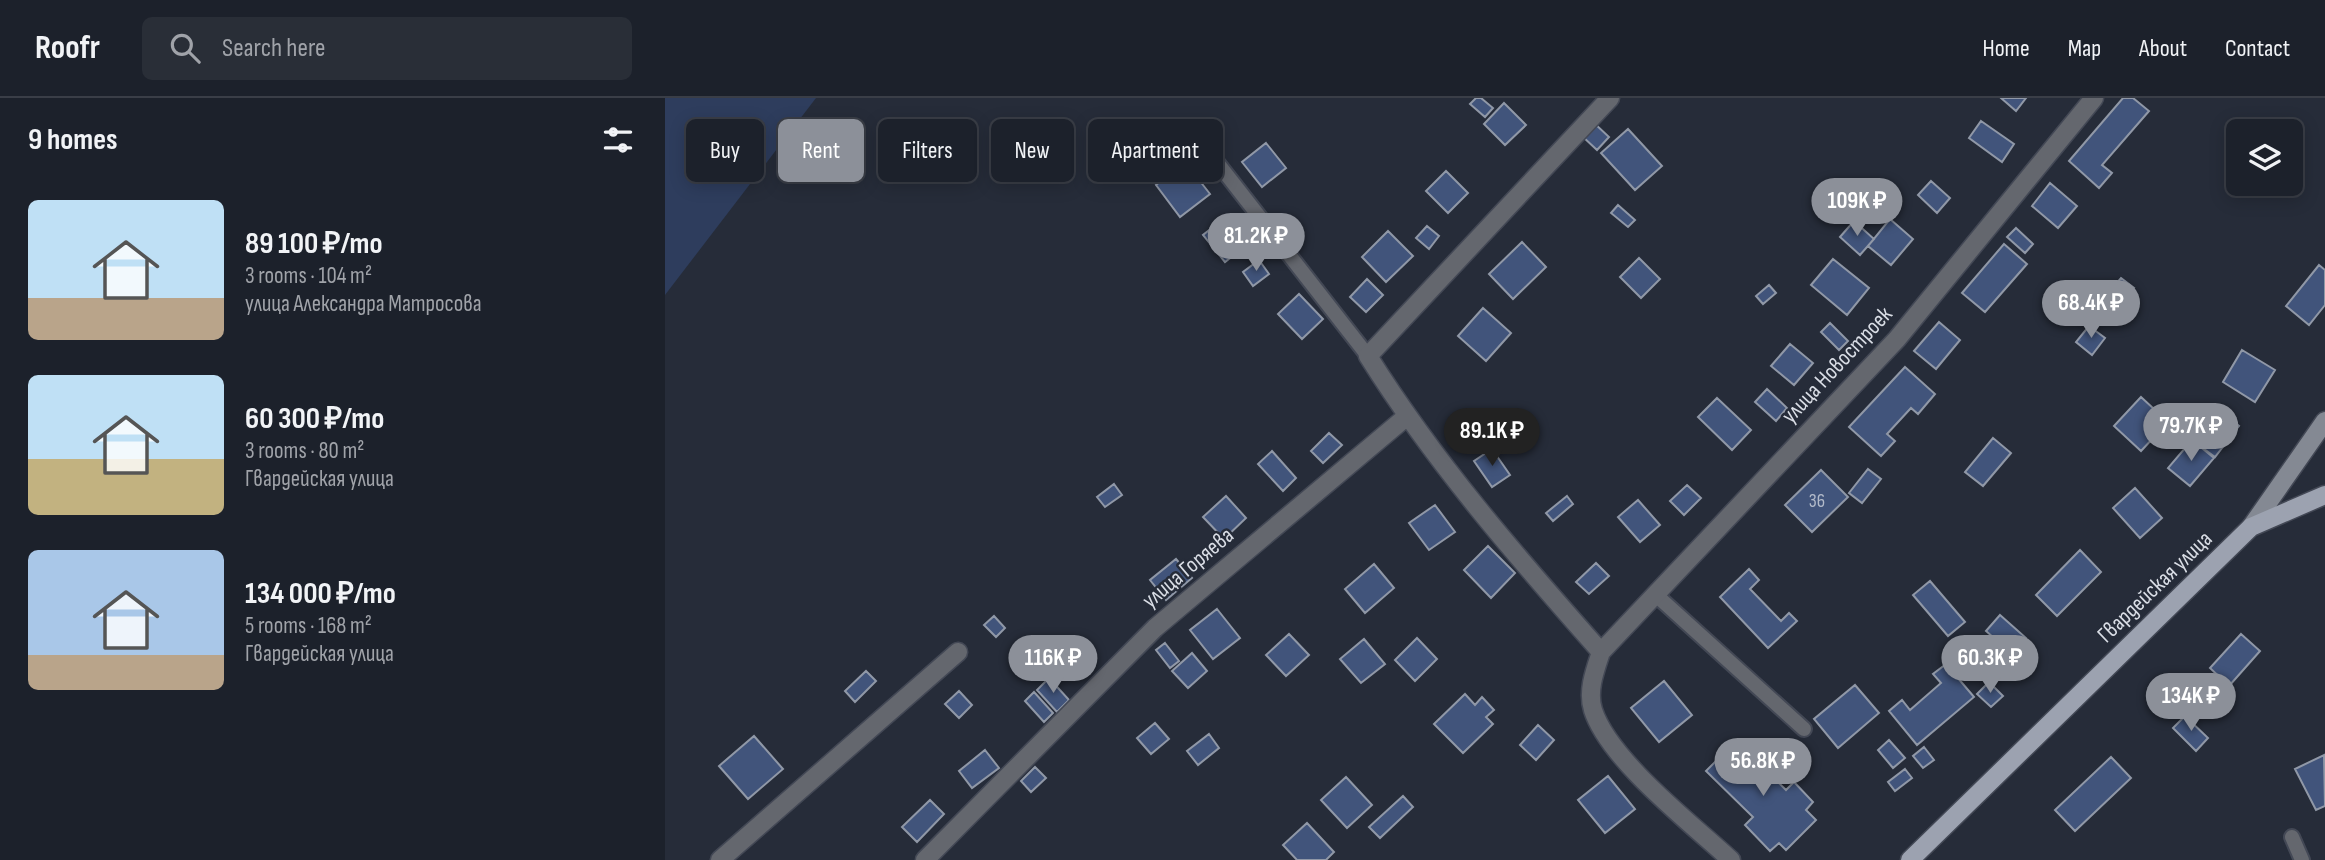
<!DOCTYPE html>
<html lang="en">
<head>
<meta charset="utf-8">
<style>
  :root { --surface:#1c212b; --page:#292e37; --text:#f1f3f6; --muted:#a0a3a9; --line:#3a3e47; --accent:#8c9099 }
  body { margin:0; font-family:"Sofia Sans Condensed",sans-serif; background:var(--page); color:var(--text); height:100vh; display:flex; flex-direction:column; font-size:26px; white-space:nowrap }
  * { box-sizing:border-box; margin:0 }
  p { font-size:23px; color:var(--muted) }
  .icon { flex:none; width:38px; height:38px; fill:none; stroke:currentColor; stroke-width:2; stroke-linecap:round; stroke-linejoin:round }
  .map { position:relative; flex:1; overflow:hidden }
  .side { display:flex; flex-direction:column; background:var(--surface); width:665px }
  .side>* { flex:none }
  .banner { position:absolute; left:21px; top:21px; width:665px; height:63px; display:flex; gap:14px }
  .controls { position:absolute; left:1561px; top:21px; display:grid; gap:14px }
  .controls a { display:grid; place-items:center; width:77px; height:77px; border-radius:10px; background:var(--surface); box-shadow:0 4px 18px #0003,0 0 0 2px var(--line); font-size:35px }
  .price { position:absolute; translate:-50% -60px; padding:0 16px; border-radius:24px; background:var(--accent); color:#fff; font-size:23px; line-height:46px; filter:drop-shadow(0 2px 4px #0008) }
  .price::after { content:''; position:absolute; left:50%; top:42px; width:21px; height:16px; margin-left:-10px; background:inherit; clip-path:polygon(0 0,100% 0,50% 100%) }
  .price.current { background:#222; color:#fff }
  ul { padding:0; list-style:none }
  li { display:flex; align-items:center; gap:21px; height:175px; padding:0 28px }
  li span { display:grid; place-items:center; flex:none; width:196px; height:140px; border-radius:10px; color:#555 }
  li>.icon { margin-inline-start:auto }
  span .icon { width:84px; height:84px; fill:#fffc; stroke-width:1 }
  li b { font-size:30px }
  h2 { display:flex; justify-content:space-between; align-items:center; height:84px; padding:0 28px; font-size:30px }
  .pill { padding:0 24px; border-radius:10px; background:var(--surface); box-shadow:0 4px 18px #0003,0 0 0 2px var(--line); font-size:24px; line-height:63px }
  .pill.current { background:var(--accent); color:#fff }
  header { display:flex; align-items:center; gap:42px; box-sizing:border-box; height:98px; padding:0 35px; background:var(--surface); border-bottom:2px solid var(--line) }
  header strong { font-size:33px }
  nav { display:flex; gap:38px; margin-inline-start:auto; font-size:24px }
  .search { width:490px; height:63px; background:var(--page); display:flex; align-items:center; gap:18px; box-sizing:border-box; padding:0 24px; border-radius:10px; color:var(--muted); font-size:26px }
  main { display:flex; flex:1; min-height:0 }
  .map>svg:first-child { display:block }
</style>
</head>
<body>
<header>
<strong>Roofr</strong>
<div class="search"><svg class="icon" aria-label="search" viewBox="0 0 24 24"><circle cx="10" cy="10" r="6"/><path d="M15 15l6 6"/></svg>Search here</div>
<nav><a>Home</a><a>Map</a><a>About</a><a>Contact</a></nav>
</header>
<main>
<section class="side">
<h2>9 homes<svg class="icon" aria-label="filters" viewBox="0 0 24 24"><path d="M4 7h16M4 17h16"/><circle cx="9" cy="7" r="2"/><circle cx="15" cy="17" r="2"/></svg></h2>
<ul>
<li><span style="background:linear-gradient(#bfe0f5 70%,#b9a48a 0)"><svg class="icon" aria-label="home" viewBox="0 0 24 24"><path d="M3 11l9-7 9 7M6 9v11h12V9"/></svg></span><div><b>89 100 ₽/mo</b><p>3 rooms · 104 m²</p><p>улица Александра Матросова</p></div></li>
<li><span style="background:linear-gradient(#bfe0f5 60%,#c2b280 0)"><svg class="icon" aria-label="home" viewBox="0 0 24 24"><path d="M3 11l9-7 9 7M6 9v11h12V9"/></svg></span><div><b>60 300 ₽/mo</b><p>3 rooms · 80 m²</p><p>Гвардейская улица</p></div></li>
<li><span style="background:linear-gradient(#a9c7e8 75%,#b9a48a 0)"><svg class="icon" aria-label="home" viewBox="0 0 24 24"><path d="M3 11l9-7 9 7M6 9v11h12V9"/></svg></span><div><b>134 000 ₽/mo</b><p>5 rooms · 168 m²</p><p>Гвардейская улица</p></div></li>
</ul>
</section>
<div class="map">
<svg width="1660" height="762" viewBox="0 0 1660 762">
  <rect width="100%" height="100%" fill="#262c39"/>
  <path fill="#2e3d5d" d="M0,0H151L0,197Z"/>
  <path fill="#41547b" stroke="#9098a7" stroke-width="2" d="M811,0H816L828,10L820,19L805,6Z
    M1336,0H1361L1351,13Z
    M1458,0H1468L1484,13L1437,67L1447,75L1434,90L1404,63Z
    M839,5L861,27L840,47L819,26Z
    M1316,23L1349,46L1337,64L1304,40Z
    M929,25L944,39L932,52L917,38Z
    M963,31L997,68L970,92L936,55Z
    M601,45L621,70L597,89L577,64Z
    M520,64L545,96L515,119L491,87Z
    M781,73L803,95L783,115L761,93Z
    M1266,83L1285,100L1272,115L1253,97Z
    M1385,85L1412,108L1393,130L1367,108Z
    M953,107L970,122L963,129L946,115Z
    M561,119L583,146L560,164L538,137Z
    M1225,121L1248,141L1226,167L1203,148Z
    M1189,123L1209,141L1195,157L1175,139Z
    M762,128L774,138L764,151L751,140Z
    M1351,130L1368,146L1360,155L1342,139Z
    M723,133L748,158L721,184L697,159Z
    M857,144L881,169L848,201L824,176Z
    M1339,146L1362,166L1320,214L1297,195Z
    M974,160L995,181L976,200L955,179Z
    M1168,161L1204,190L1182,217L1146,187Z
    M594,162L604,176L588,188L578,174Z
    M1654,167L1660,172V207L1644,227L1621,208Z
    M1456,180L1469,190L1462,198L1450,187Z
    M702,181L718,197L701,214L685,199Z
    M1104,187L1111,195L1098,206L1091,198Z
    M634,196L658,221L637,241L613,216Z
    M818,210L846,235L821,263L793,238Z
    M1274,224L1295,242L1271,271L1249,253Z
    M1165,225L1183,243L1174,252L1156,234Z
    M1424,228L1440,240L1427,257L1411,244Z
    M1125,246L1148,265L1129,287L1106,268Z
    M1577,252L1610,272L1590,304L1558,284Z
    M1240,269L1270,296L1253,316L1246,310L1222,336L1230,343L1216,358L1184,329Z
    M1102,291L1122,310L1111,323L1090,304Z
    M1476,299L1503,324L1476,353L1449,328Z
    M1052,300L1086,332L1067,352L1033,319Z
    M1552,310L1574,328L1550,359L1527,342Z
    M664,335L677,347L658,365L646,353Z
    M1328,340L1346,355L1318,388L1300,374Z
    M1527,342L1549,360L1525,388L1503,370Z
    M827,351L845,377L827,389L809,363Z
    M607,353L631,380L618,393L593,366Z
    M1203,371L1216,381L1197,405L1184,395Z
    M1156,372L1183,399L1147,434L1120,407Z
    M449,386L457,397L440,409L432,399Z
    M1022,387L1036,400L1019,417L1005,403Z
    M1470,390L1497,420L1475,440L1448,410Z
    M561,398L581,420L559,441L538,419Z
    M902,398L908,406L888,423L881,415Z
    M973,402L995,427L975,444L953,419Z
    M770,407L790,434L764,452L744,425Z
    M823,448L850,475L826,500L799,472Z
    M1415,452L1436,474L1392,518L1371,497Z
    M511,461L527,480L501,502L485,482Z
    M931,465L944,478L924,496L911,484Z
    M709,466L729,490L700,515L680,491Z
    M1084,471L1094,482L1085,491L1116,523L1124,515L1132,523L1103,550L1055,499Z
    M1265,483L1300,524L1283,538L1248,497Z
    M552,511L575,540L548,561L525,532Z
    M1335,517L1361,540L1347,556L1321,533Z
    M329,518L340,530L331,539L319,527Z
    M624,536L644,557L621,578L601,557Z
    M1576,536L1595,553L1564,588L1545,570Z
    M752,540L772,561L750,583L730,562Z
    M699,541L720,566L696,585L675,561Z
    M500,545L514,563L505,570L491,552Z
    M527,555L542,573L523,590L507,573Z
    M1281,566L1309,599L1252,647L1224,613L1237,602L1245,612L1276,585L1268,576Z
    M201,573L211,583L190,604L180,593Z
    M384,580L404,602L392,614L372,592Z
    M999,583L1027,617L994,644L966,610Z
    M1324,584L1338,598L1326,609L1312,596Z
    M1190,587L1214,615L1173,650L1149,621Z
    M294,593L307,607L294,620L280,606Z
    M369,594L388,615L379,624L360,603Z
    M800,596L810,607L817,599L829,612L821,619L828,626L798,655L769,626Z
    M1520,618L1543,640L1531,653L1508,630Z
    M490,625L504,641L486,656L472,640Z
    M873,627L889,642L871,662L855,647Z
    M544,636L554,650L533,667L522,653Z
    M89,638L118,671L83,701L54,668Z
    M1224,642L1240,660L1228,670L1213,652Z
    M1071,643L1121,692L1129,684L1148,704L1141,712L1151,722L1121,752L1114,745L1105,753L1080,727L1088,719L1041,673Z
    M1259,649L1269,662L1258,670L1248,658Z
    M320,652L334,670L307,690L294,673Z
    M1659,657L1660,708L1651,712L1630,671Z
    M1446,659L1466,680L1410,733L1390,712Z
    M370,669L381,680L366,694L356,683Z
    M1240,671L1247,680L1230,693L1223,684Z
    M943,678L970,711L940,735L913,702Z
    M681,679L707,707L682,730L656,702Z
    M738,698L748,709L715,740L704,729Z
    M265,702L279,716L252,744L237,729Z
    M642,725L669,754L661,762H632L618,747Z"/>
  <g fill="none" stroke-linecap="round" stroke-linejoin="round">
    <g stroke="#434855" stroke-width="18">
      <path id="service" d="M533,40L703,258
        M991,497L1139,631
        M1627,739L1637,762"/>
    </g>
    <g stroke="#434855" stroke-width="21">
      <path id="minor" d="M936,554C852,459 770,365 703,258L945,0
        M55,762L293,554
        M260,762L490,530L741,319
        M1066,762C1027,726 944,662 928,612C922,593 930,572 936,554L1232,241L1429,0"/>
    </g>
    <g stroke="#434855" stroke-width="21">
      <path id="secondary" d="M1586,429L1660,323"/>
    </g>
    <g stroke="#434855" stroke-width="21">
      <path id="primary" d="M1245,762L1586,429L1660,397"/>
    </g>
    <use href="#service" stroke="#64676e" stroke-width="14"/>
    <use href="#minor" stroke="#64676e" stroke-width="18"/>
    <use href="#secondary" stroke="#848993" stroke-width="18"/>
    <use href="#primary" stroke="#9ca2b0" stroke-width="18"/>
  </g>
  <g text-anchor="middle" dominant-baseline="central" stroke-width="5" stroke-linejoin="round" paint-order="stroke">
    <g font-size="19" fill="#b3bbca">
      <text x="1152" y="403">36</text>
    </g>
    <g font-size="23" fill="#d9dde5" stroke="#262c39">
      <text transform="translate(1172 267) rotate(-47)">улица Новостроек</text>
      <text transform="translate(523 470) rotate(-40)">улица Горяева</text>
      <text transform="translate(1490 489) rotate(-44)">Гвардейская улица</text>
    </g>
  </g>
</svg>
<div class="controls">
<a><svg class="icon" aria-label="layers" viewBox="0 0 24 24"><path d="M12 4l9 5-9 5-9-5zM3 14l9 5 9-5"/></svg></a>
</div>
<b class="price" style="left:1192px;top:140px">109K ₽</b>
<b class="price" style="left:591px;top:175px">81.2K ₽</b>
<b class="price" style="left:1426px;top:242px">68.4K ₽</b>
<b class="price" style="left:1526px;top:365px">79.7K ₽</b>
<b class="price current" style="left:827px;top:370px">89.1K ₽</b>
<b class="price" style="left:388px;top:597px">116K ₽</b>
<b class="price" style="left:1325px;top:597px">60.3K ₽</b>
<b class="price" style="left:1526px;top:635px">134K ₽</b>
<b class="price" style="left:1098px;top:700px">56.8K ₽</b>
<div class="banner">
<a class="pill">Buy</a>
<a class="pill current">Rent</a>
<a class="pill">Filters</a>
<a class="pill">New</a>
<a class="pill">Apartment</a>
</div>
</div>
</main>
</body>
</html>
